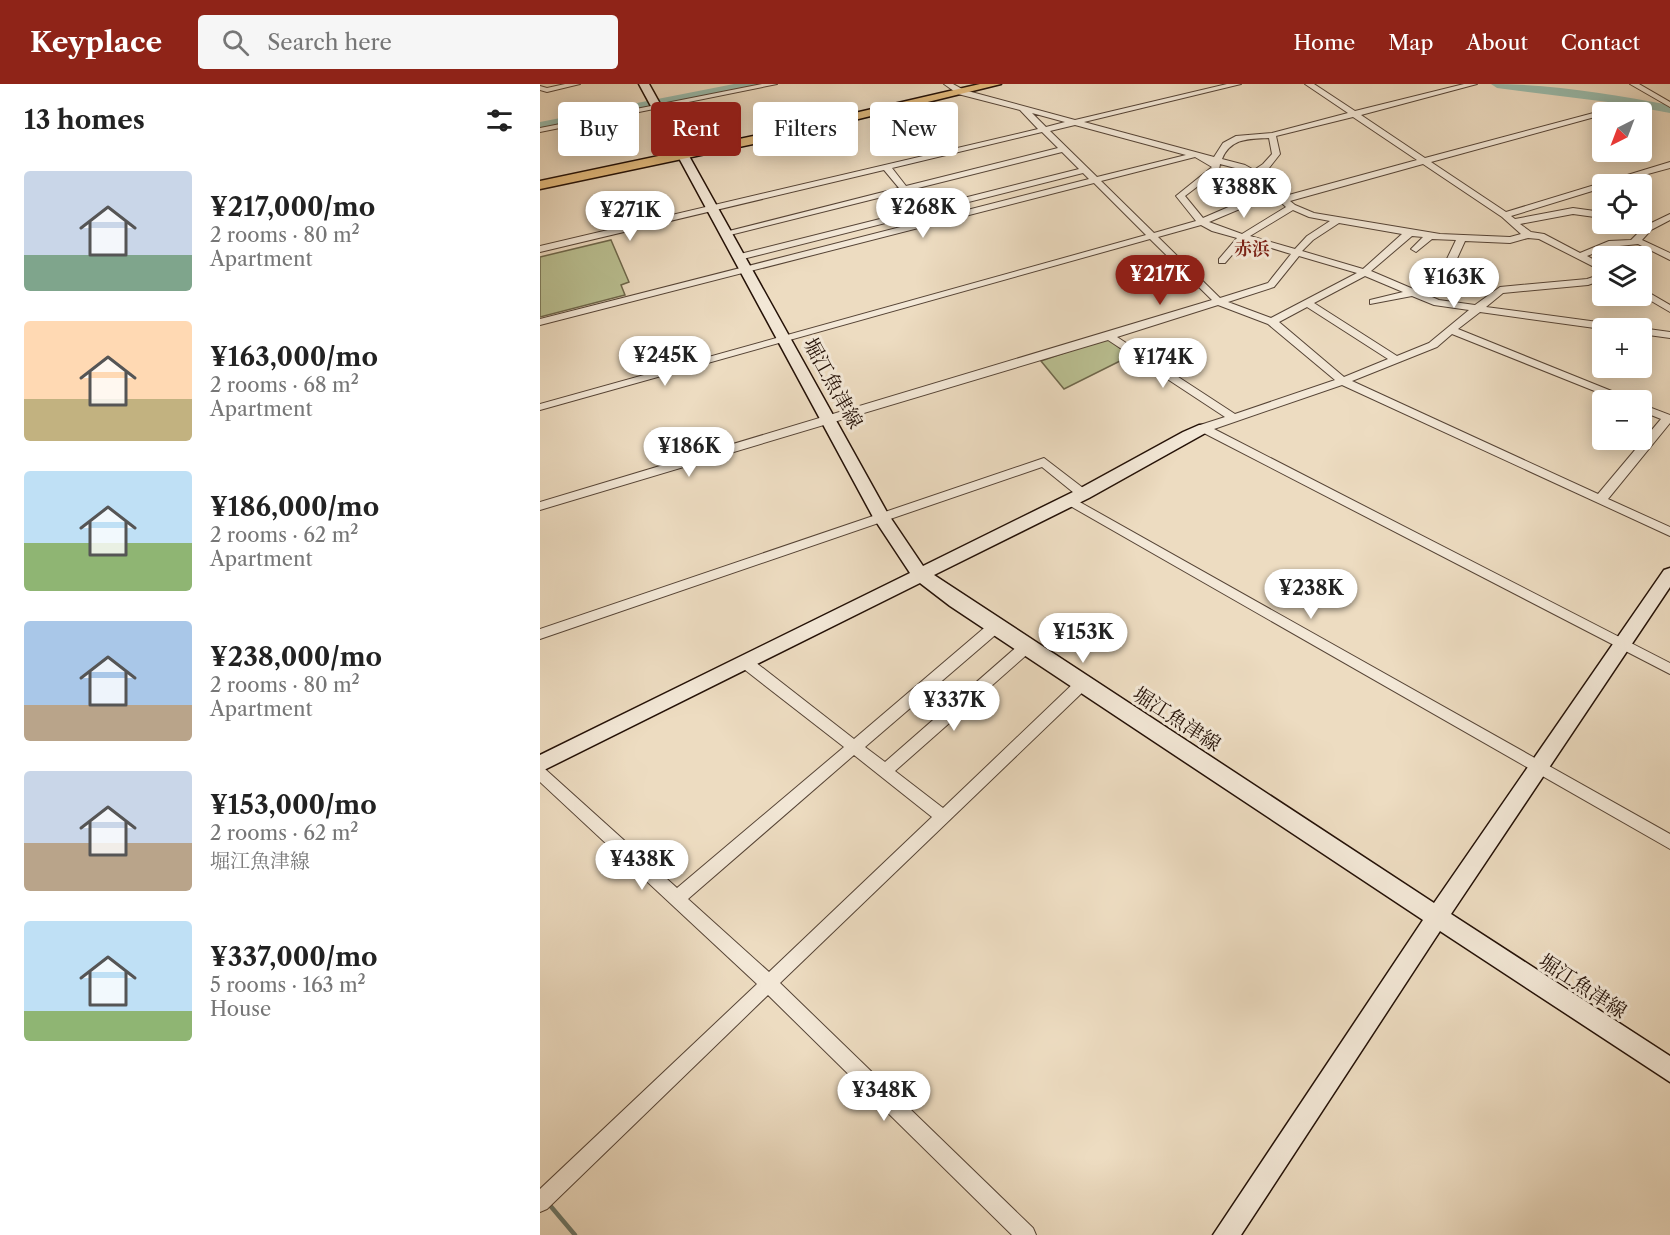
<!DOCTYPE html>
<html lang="en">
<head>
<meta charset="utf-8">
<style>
  :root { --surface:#fff; --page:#f6f6f6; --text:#222; --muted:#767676; --accent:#8f2418 }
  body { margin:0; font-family:"Libre Caslon Text","Noto Serif JP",serif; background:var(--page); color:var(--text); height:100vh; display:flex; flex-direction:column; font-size:22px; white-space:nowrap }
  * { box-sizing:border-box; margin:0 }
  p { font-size:20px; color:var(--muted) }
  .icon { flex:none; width:33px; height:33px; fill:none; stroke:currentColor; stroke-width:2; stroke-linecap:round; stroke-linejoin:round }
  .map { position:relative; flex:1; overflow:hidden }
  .side { display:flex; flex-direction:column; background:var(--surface); width:540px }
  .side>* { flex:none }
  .guide { position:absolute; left:18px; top:18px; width:570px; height:54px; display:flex; gap:12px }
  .needle { width:39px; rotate:222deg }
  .fabs { position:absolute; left:1052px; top:18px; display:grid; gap:12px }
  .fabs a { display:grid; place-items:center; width:60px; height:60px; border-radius:6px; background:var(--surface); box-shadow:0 3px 15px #0003; font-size:30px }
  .price { position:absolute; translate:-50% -51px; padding:0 14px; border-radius:21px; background:#fff; color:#222; font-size:20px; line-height:39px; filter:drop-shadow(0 2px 3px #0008) }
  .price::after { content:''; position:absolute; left:50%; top:36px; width:18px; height:14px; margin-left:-9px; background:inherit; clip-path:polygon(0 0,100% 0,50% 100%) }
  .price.selected { background:var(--accent); color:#fff }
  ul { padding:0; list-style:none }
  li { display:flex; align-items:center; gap:18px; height:150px; padding:0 24px }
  li span { display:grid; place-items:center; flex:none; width:168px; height:120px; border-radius:6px; color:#555 }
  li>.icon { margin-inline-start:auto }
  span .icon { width:72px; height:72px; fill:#fffc; stroke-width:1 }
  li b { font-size:26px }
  h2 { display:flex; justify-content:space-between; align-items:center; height:72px; padding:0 24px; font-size:26px }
  .tag { padding:0 21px; border-radius:6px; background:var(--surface); box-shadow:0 3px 15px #0003; font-size:21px; line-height:54px }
  .tag.selected { background:var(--accent); color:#fff }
  header { display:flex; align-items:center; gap:36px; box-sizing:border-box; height:84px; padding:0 30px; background:var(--accent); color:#fff }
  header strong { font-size:28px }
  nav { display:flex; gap:33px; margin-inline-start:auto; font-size:21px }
  .search { width:420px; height:54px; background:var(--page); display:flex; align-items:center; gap:15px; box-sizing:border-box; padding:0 21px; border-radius:6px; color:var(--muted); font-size:22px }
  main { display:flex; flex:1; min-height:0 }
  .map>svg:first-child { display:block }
</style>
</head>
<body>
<header>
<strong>Keyplace</strong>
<div class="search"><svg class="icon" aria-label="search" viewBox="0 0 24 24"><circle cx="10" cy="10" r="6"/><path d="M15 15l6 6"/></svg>Search here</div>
<nav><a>Home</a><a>Map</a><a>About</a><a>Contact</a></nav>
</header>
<main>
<section class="side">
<h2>13 homes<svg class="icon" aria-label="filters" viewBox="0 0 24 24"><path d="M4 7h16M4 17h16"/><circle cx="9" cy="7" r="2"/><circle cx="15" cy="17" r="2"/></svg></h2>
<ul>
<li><span style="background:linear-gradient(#c9d6e8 70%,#7fa58c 0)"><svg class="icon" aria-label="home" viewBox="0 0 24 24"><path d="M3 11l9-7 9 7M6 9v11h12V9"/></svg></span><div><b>¥217,000/mo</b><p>2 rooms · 80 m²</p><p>Apartment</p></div></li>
<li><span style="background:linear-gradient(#ffd9b3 65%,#c2b280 0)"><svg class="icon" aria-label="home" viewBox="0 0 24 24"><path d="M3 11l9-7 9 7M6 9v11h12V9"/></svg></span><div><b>¥163,000/mo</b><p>2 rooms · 68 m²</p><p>Apartment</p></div></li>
<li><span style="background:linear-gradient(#bfe0f5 60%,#8fb573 0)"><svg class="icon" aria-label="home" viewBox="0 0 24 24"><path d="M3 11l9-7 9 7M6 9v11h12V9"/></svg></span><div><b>¥186,000/mo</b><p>2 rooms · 62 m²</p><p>Apartment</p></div></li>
<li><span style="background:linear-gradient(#a9c7e8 70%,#b9a48a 0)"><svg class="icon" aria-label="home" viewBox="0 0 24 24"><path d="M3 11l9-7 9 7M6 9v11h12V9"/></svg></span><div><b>¥238,000/mo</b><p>2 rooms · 80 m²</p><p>Apartment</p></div></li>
<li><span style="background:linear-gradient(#c9d6e8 60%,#b9a48a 0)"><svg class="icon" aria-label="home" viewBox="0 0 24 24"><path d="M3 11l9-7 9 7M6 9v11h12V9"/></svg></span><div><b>¥153,000/mo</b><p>2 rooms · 62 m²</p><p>堀江魚津線</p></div></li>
<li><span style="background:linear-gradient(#bfe0f5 75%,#8fb573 0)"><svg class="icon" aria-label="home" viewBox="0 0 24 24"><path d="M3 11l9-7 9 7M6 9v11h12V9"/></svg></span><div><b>¥337,000/mo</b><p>5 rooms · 163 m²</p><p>House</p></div></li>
</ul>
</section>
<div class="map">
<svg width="1130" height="1151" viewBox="0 0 1130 1151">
  <rect width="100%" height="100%" fill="#eddcc1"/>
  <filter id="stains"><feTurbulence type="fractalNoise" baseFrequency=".00333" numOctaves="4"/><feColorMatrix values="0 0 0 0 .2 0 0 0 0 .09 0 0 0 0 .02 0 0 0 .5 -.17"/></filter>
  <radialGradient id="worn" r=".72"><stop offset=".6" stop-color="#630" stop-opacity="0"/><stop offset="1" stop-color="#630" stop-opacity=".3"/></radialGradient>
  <path fill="#bac092" stroke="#6f684c" stroke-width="1.5" d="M71,156L89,198L81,201L85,211L0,233V173Z
    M567,254L590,272L524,305L501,277Z"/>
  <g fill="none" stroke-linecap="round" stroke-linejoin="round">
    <path stroke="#6b786a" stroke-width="4.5" d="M8,1119L35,1151"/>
    <path fill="#9abcac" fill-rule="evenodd" d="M194,0H219L213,4L0,46V38Z
      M951,0C1011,0 1071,10 1130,21V29L1076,19L957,4Z"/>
    <g stroke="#564436" stroke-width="2">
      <path id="street" d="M25,0H40L7,8L0,6V2L7,4Z
        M222,0H237L0,48V44Z
        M404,0H413L424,6L535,36L687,0H701L544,38L674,73L683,59L696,52L732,49L808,29L765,0H774L815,27L924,0H937L821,31L885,74L1091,19V23L1062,28V31L891,78L966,128L1130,78V84L1071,100H1062V104L971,132L975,135L1033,124L1062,128V134L1033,130L980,140L991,148L1004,150L1040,169L1069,157L1091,156L1105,142L1130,130V136L1111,146L1102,156L1130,169V176L1098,160L1070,163L1047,172L1062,180V187L999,155L988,154L970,159L925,157L915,179L910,182L905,179L916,156L892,155L876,168L871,165L883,153L872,152L831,187L899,216L935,221L960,203L1047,195L1062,190V196L1048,201L963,209L946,223L1080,241L1085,244L1062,245L940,228L918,245L1089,314L1090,316H1077L912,250L897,263L812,297L1058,410L1121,335L1101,327V320L1130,331V339L1068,415L1130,443V452L802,301L674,345L1130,579V590L660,347V341L685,333L568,256L0,426V418L672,216L610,155L0,326V320L606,151L554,99L0,241V235L549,95L543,89L199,176L194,173L196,171L376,126L362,108L186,152L181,149L359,104L344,86L0,168V162L498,45L480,26L418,10ZM492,29L525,38L506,43ZM813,33L877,76L745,112L719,90L729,84L740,70L736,52ZM535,41L646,71L557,93L510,47ZM502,48L518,64L366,102L352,84ZM729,54L732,70L723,80L714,86L705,81L682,75C691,54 708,55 729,54ZM522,68L539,85L384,124L370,106ZM655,73L672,83L636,112L656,137L614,149L561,97ZM680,80L699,85L728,106L663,134L645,112L679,86ZM883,80L962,133L981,150L970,153L900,150L774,129L755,121L750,117ZM733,111L746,123L702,150L669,138ZM753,126L769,133L790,137L767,152L755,165L710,152ZM799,139L862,150L823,185L762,167L773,156ZM661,141L672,147L697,154L679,175V179H685L705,156L751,170L728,199L680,214L618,153ZM759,172L817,189L731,234L688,218L734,203ZM825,192L863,208L830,216V220L872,212L894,221L929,226L889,259L857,272L774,219ZM678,221L728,240L795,296L695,330L577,253ZM767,223L848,275L804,293L739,238Z
        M1090,0H1099L1130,18V23Z
        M1101,204L1130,221V228L1101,211Z
        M1099,244H1101L1130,248V254L1101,250V244Z
        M504,374L547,407L549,410L547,413H539L502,383L0,555V545Z
        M529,412L1130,750V765L525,419L523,416L525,413Z
        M455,538L462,543L460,547L325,663L345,678L481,559H491L493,563L491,567L355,687L403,724L537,596H547L549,600L547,604L240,899L493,1144L496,1151H472L228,911L7,1125L0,1128V1105L217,900L0,698V683L5,685L137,804L304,663L200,582L198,578L200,574H210L314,655L450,539ZM314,671L392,733L229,888L148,815Z"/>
    </g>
    <g stroke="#241107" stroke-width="3">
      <path id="secondary" d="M99,0H109L348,430L383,482L537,406L643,348L659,341H669L671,344L669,347L549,414L394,491L894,819L1124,486L1130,484V503L911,830L1130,972V998L900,847L701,1151H673L883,836L410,522L380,499L0,688V671L370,489L333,433Z"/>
    </g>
    <g stroke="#241107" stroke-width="3">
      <path id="primary" d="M440,0H461L237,55L0,105V97L237,47Z"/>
    </g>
    <use href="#street" fill="#f3e8d7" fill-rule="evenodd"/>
    <use href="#secondary" fill="#f3e8d7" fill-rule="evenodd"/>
    <use href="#primary" fill="#e6be80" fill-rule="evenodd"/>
  </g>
  <g text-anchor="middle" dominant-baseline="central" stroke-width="6" stroke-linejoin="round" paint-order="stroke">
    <g font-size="18" font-weight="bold" fill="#7a1f14" stroke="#f3e8d7">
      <text x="712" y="165">赤浜</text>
    </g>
    <g font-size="20" fill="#241107" stroke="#f3e8d7">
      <text transform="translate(293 299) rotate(61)">堀江魚津線</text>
      <text transform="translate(637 635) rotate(33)">堀江魚津線</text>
      <text transform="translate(1043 902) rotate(33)">堀江魚津線</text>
    </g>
  </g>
  <rect width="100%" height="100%" filter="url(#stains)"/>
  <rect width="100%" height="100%" fill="url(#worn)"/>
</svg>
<div class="fabs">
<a><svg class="needle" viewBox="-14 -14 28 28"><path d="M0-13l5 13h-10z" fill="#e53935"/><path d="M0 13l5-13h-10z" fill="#767676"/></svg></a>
<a><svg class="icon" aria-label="locate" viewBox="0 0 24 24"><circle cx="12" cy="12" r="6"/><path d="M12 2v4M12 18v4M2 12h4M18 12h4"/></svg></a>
<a><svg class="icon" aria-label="layers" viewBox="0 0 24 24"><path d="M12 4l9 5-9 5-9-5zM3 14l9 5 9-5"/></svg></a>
<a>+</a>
<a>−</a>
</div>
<b class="price" style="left:704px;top:135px">¥388K</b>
<b class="price" style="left:383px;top:155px">¥268K</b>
<b class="price" style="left:90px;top:158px">¥271K</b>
<b class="price selected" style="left:620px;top:222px">¥217K</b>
<b class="price" style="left:914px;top:225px">¥163K</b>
<b class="price" style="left:125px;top:303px">¥245K</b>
<b class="price" style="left:623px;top:305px">¥174K</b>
<b class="price" style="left:149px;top:394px">¥186K</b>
<b class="price" style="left:771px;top:536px">¥238K</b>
<b class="price" style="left:543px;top:580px">¥153K</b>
<b class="price" style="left:414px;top:648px">¥337K</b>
<b class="price" style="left:102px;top:807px">¥438K</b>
<b class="price" style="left:344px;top:1038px">¥348K</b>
<div class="guide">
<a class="tag">Buy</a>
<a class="tag selected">Rent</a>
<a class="tag">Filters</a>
<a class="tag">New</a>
</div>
</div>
</main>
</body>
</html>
